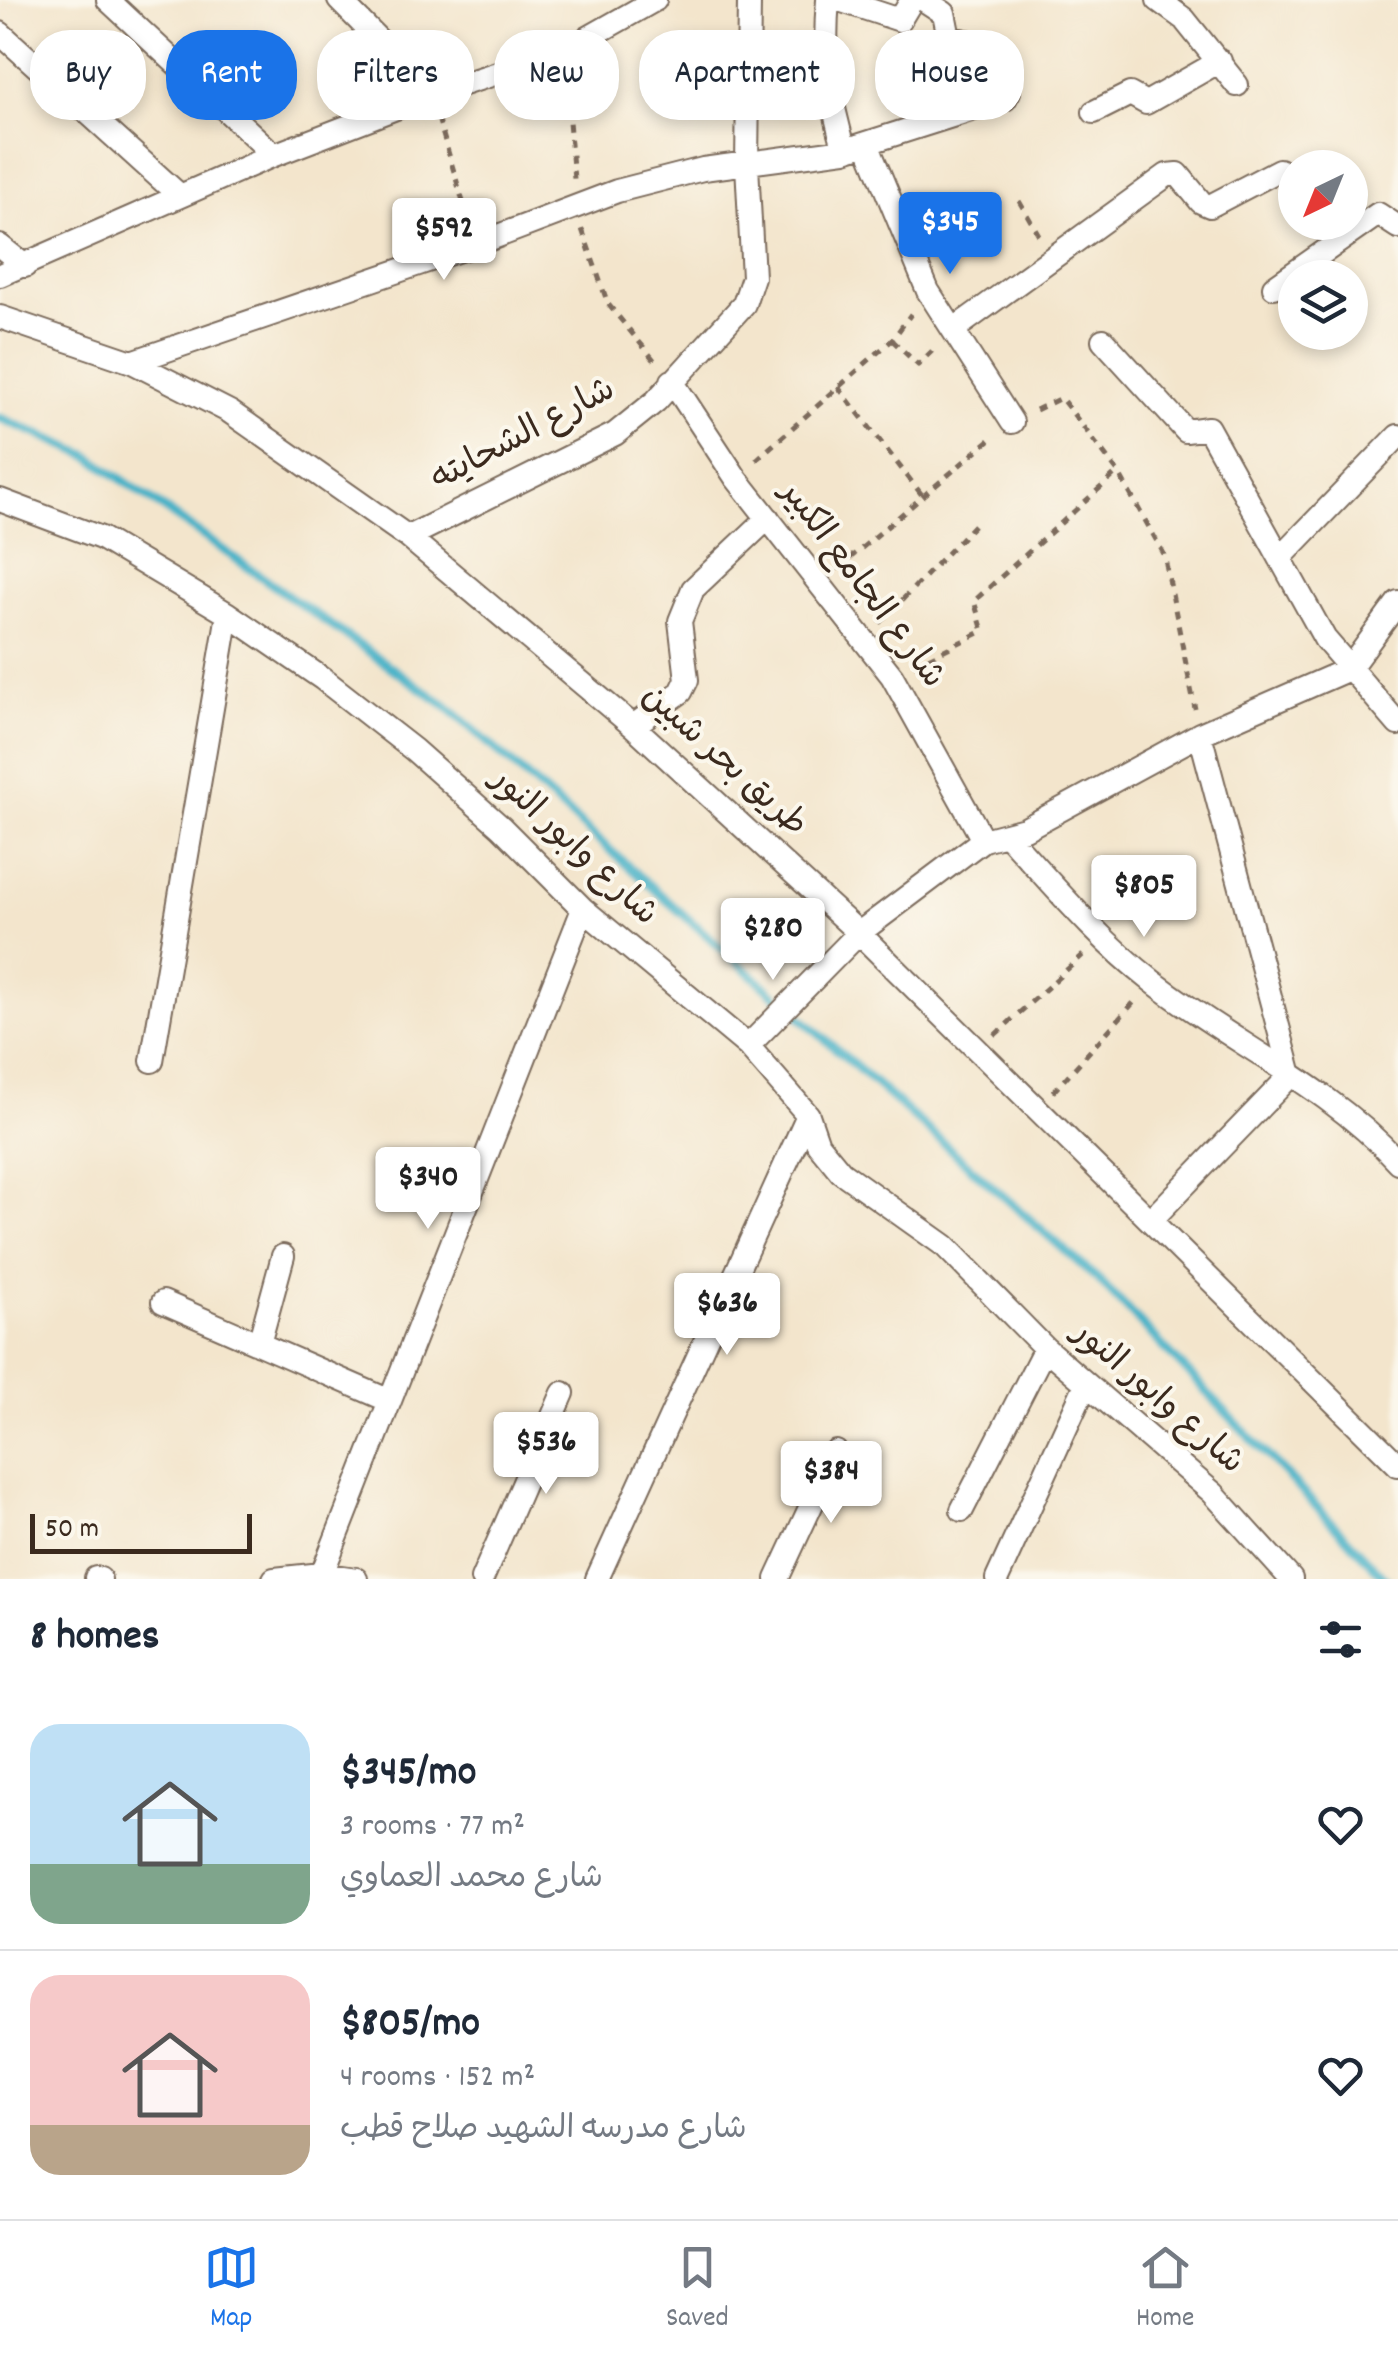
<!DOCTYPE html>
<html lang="en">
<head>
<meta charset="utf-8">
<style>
  :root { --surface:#fff; --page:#f6f6f7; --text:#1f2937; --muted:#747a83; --line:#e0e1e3; --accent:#1a73e8 }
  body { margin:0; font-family:Dekko,"Playpen Sans Arabic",sans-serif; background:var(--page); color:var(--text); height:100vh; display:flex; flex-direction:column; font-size:38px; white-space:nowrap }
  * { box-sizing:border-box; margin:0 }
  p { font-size:32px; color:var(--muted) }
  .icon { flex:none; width:55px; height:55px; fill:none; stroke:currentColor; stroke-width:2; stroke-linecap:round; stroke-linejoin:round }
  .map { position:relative; height:1579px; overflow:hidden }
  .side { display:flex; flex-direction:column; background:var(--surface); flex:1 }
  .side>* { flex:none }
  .top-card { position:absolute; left:30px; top:30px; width:1340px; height:90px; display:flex; gap:20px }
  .needle { width:65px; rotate:223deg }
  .fabs { position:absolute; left:1278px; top:150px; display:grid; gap:20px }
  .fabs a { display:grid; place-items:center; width:90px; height:90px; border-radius:50%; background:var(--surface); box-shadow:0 5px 15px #0003; font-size:50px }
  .scale { position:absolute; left:30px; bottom:25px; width:222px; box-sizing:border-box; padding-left:10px; border:5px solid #3b2a1e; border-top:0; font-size:28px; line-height:35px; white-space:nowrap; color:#3b2a1e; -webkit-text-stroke:8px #fbf7ec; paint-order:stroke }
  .price { position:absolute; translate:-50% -85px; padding:0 22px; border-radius:10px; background:#fff; color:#222; font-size:32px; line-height:65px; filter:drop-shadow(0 2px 5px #0008) }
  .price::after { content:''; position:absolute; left:50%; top:60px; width:30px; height:22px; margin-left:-15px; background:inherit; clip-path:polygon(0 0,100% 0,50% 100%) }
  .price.selected { background:var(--accent); color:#fff }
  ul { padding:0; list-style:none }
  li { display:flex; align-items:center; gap:30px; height:250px; padding:0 30px }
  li+li { border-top:2px solid var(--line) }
  li span { display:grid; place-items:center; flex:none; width:280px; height:200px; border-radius:30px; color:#555 }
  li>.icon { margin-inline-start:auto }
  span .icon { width:120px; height:120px; fill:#fffc; stroke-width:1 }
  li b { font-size:42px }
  h2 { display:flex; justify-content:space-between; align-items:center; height:120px; padding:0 30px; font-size:42px }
  .chip { padding:0 35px; border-radius:40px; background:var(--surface); box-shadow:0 5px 15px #0003; font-size:35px; line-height:90px }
  .chip.selected { background:var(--accent); color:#fff }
  .tab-bar { display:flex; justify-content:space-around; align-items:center; height:140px; border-top:2px solid var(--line); background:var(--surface); font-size:28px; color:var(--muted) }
  .tab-bar a { display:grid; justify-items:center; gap:5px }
  .tab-bar .selected { color:var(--accent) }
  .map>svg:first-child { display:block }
</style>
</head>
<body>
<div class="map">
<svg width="1398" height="1579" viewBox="0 0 1398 1579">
  <rect width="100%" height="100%" fill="#fbf7ec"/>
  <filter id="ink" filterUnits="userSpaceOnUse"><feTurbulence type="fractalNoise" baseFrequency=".01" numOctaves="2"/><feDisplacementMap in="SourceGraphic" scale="20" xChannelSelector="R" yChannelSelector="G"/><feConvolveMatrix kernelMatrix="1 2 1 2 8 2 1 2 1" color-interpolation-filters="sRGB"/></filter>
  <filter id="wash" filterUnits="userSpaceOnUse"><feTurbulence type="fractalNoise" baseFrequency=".0048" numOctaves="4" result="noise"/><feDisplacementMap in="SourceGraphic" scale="40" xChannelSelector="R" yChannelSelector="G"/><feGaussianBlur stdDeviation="2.25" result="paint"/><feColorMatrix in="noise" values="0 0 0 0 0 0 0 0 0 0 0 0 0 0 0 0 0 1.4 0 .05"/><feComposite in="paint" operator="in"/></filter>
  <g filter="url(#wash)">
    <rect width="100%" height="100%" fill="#f3e5cc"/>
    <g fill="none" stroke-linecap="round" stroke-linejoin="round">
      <path stroke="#49b2c7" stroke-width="9" d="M0,418L87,455L445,705L1101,1282L1386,1579"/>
    </g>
  </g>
  <g filter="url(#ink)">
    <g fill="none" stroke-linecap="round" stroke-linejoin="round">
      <g stroke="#7b6b5b" stroke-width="26">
        <path id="minor" d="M108,0L274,155
          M339,0L432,94
          M828,0C823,54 829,98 845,150
          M839,0L900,20L912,0
          M1158,0L1184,19L1237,85
          M0,33L180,196
          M1094,112L1130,94L1146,103L1220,61
          M867,144L928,291L1012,422
          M0,246L25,266
          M0,275L274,155L432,94L563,52L655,0
          M1274,287L1378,214L1398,227
          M0,317L132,362L230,412L408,537L633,726L859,933L1398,1465
          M953,330L1167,175L1178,174L1201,202L1210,206L1279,170
          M1103,340L1186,431L1208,428L1325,639L1398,724
          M132,362L477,244L617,191L703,169L845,150L1005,99L1009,92L995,46L949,38L944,13L924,0
          M672,381L736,478L892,676L983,840
          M0,500L101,538L228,614L323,679L414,750L501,827L583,909L748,1046L808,1115L818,1144L841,1172L945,1246L1045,1348L1213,1493L1291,1579
          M408,537L615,434L656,401L744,304L753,277L747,165L749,0
          M1280,558L1398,436
          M633,726L681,692L687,680L680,621L693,589L768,518
          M1200,734L1291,1075
          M1007,835C1053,885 1098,939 1152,981C1232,1043 1329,1086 1398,1162
          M748,1046L859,933L983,840L1025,829L1200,734L1349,669L1398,602
          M152,1061L228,614
          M1152,1219L1291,1075
          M163,1302L390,1401
          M259,1344L283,1256
          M962,1510L1045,1348
          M322,1574L583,909
          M96,1578L100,1579
          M274,1579L322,1574L356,1579
          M482,1579L563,1393
          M597,1579L808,1115
          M777,1579L836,1452
          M997,1579L1086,1384"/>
      </g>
      <path stroke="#7b6b5b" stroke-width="5" stroke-dasharray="8 8" stroke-linecap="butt" d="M565,75L574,179
        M438,118L469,222
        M1019,201L1039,235
        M582,229L608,304L655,361
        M892,340L918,365L936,347
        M838,387L922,495
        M1036,410L1061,398L1118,472L1164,554L1195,709
        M756,460L892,340L911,314
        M837,569L993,437
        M880,623L974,525
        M914,665L983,631L974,601L1118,472
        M995,1035L1083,955
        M1053,1092L1136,1000"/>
      <use href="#minor" stroke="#fff" stroke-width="22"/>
    </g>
  </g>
  <g text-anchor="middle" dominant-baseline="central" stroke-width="8" stroke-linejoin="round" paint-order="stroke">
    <g font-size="35" fill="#3b2a1e" stroke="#fbf7ec">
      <text transform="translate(524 436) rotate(-28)">شارع الشحايته</text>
      <text transform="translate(861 586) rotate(53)">شارع الجامع الكبير</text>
      <text transform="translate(723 762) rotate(42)">طريق بحر شبين</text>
      <text transform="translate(573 848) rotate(43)">شارع وابور النور</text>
      <text transform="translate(1157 1399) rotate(41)">شارع وابور النور</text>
    </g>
  </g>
</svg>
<div class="fabs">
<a><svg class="needle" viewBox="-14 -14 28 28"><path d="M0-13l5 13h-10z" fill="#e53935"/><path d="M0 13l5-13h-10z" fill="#747a83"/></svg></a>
<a><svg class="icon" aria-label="layers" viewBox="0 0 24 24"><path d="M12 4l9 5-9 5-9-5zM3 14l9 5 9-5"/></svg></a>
</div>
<div class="scale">50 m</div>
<b class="price selected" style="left:950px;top:277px">$345</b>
<b class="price" style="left:444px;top:283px">$592</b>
<b class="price" style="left:1144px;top:940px">$805</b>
<b class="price" style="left:773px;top:983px">$280</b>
<b class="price" style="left:428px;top:1232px">$340</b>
<b class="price" style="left:727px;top:1358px">$636</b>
<b class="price" style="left:546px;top:1497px">$536</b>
<b class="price" style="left:831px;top:1526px">$384</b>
<div class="top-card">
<a class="chip">Buy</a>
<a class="chip selected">Rent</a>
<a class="chip">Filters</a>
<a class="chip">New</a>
<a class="chip">Apartment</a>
<a class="chip">House</a>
</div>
</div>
<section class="side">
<h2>8 homes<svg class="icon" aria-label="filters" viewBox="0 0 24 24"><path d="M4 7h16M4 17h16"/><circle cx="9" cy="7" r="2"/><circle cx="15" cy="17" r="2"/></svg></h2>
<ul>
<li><span style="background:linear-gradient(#bfe0f5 70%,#7fa58c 0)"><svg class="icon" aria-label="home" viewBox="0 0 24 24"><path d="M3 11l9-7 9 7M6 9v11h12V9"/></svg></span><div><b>$345/mo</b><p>3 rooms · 77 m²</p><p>شارع محمد العماوي</p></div><svg class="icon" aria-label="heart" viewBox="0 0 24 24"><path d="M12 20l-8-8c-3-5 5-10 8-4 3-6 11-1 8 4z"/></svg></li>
<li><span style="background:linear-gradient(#f6c9c9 75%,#b9a48a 0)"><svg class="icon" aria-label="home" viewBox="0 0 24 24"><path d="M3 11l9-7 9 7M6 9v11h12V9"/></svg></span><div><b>$805/mo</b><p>4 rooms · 152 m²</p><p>شارع مدرسه الشهيد صلاح قطب</p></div><svg class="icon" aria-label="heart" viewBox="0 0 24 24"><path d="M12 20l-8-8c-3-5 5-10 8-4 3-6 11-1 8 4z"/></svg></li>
</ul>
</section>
<nav class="tab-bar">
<a class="selected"><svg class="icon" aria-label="map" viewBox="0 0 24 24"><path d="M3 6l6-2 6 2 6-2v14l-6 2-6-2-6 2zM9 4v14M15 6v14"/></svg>Map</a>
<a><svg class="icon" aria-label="saved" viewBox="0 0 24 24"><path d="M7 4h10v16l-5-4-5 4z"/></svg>Saved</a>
<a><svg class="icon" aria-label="home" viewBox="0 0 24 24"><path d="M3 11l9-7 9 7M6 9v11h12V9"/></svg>Home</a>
</nav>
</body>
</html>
